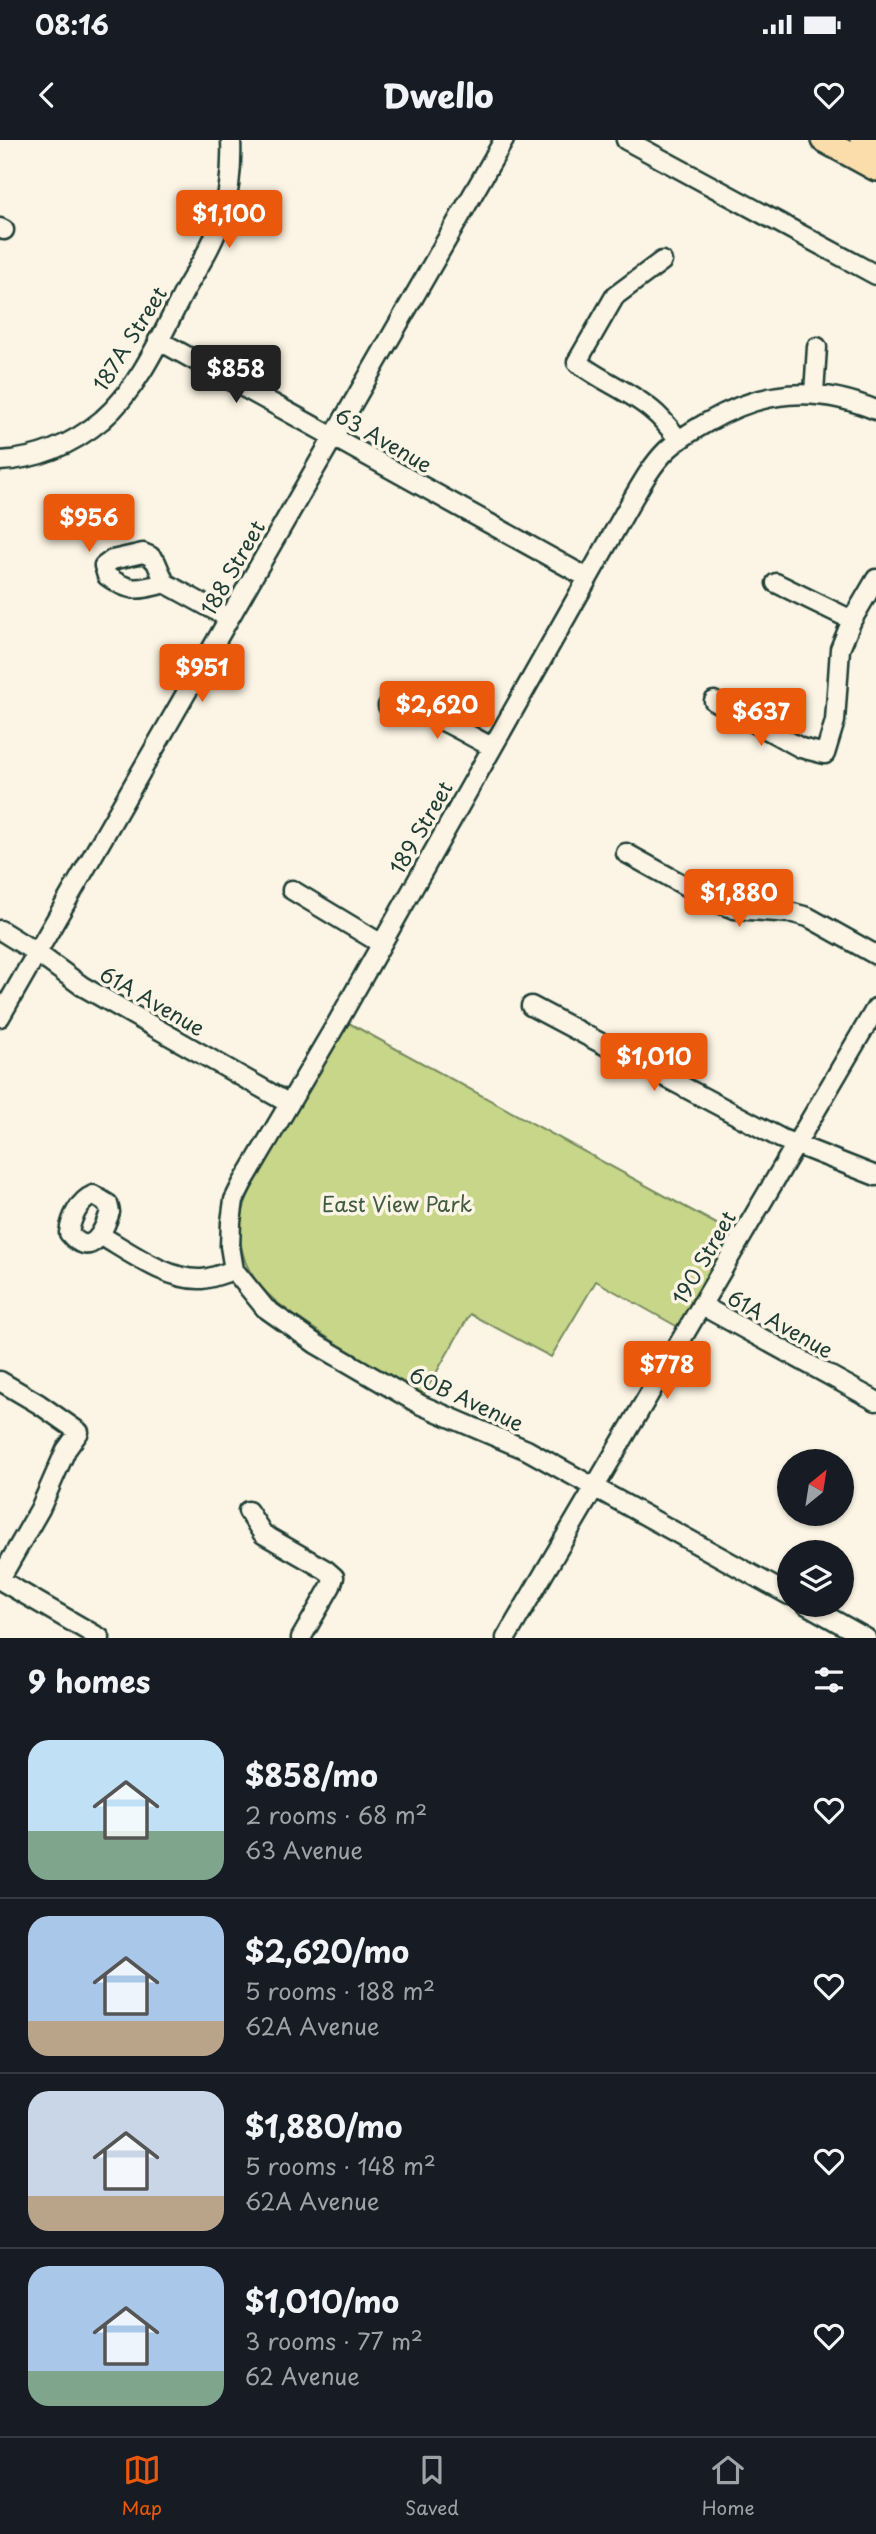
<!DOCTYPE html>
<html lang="en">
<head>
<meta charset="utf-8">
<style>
  :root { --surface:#171b24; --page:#20242c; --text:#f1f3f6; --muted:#9ea1a6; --line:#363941; --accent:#ea580c }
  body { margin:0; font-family:"Playpen Sans",sans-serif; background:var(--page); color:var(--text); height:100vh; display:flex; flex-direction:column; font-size:26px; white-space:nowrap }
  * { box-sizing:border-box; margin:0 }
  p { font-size:23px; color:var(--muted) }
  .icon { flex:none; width:38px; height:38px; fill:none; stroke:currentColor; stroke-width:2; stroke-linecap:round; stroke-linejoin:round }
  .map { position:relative; height:1498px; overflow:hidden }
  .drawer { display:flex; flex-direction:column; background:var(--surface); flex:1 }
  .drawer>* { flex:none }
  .needle { width:46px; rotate:30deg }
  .controls { position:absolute; left:777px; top:1309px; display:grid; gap:14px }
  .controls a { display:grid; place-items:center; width:77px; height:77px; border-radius:50%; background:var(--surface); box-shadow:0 2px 5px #0004; font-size:35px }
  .price { position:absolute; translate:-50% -60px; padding:0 16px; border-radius:7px; background:var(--accent); color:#fff; font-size:23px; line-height:46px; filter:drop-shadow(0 2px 4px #0008) }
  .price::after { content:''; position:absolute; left:50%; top:42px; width:21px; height:16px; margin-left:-10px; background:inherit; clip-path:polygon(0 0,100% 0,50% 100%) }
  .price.active { background:#222; color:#fff }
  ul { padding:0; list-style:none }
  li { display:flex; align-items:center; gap:21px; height:175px; padding:0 28px }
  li+li { border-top:2px solid var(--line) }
  li span { display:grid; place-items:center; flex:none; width:196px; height:140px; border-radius:21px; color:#555 }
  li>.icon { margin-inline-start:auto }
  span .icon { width:84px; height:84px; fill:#fffc; stroke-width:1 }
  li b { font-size:30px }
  h2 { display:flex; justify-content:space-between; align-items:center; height:84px; padding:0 28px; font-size:30px }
  .status { display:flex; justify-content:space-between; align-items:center; height:49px; padding:0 35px; background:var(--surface); direction:ltr }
  .status svg { height:19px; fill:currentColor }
  header { display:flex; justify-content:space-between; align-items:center; height:91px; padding:0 28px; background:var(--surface); font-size:32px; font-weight:800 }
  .tab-bar { display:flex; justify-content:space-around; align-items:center; height:98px; border-top:2px solid var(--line); background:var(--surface); font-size:19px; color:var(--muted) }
  .tab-bar a { display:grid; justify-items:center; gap:4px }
  .tab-bar .active { color:var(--accent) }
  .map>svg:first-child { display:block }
</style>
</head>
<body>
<div class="status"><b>08:16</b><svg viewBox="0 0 49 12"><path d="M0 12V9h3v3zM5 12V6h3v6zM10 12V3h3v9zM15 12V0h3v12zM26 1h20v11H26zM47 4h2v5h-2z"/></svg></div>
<header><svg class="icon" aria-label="back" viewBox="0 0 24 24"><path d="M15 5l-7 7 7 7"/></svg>Dwello<svg class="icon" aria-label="heart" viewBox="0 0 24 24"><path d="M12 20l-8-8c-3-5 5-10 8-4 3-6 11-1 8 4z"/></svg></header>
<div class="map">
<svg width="876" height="1498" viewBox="0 0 876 1498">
  <rect width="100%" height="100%" fill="#fcf5e5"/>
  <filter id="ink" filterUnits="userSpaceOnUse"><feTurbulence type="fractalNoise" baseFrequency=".0143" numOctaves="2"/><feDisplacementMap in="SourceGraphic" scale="14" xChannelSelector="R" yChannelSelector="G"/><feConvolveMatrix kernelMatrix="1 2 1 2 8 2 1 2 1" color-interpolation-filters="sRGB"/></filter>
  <g filter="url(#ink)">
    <path fill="#c8d68a" stroke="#748a5f" stroke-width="2" d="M347,882L733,1093L678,1187L596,1141L551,1217L470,1174L424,1254C389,1235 355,1216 322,1194C268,1159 221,1128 248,1055Z"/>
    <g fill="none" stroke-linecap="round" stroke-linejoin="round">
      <g stroke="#1f3d34" stroke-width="23">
        <path id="minor" d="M626,0L876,135
          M0,88L4,90
          M662,121L615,156L577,222C601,241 630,251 653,271C663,279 671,290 679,300
          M158,200L588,438
          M814,253L817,207
          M0,321C38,319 73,304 102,280C140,247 162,194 185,150C199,126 215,101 223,74C230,50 232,25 231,0
          M165,443C138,450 130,453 107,436L104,426L112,420L143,413L150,416L156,422L165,443L229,478
          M776,443L852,480
          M714,561L801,608L825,614L835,581L840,509L852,480L876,439
          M388,566C425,566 460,591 492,607
          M626,713L709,759L734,769L793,773L808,777L876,815
          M292,750L380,803
          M0,790L37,813L82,846L288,963
          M531,866L782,999L876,1036
          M0,877L504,0
          M93,1055L108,1064L110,1072C103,1093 91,1120 69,1093C71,1078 79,1061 93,1055Z
          M100,1095C128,1111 168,1141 202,1139C213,1138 224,1133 234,1130
          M701,1165L876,1261
          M0,1241L39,1264L79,1292L66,1310L40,1369L0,1439
          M248,1371L263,1394L326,1430L334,1437L331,1446L301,1498
          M0,1440L100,1498
          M789,1455L527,1310L421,1265L316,1204L265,1168L234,1130L230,1106L231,1082L234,1060L242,1044L337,883L632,360C642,343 652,325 666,311C677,300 692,291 706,283C762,250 815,245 876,270
          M807,1465L866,1498
          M506,1498L876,868"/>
      </g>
      <g stroke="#1f3d34" stroke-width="28">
        <path id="major" d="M823,0L876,29
          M862,0L876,7"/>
      </g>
      <use href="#minor" stroke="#fcf5e5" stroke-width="18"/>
      <use href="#major" stroke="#faddab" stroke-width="23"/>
    </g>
  </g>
  <g text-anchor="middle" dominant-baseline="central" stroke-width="7" stroke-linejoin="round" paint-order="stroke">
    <g font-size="21" fill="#1f3d34" stroke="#fcf5e5">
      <text transform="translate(129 198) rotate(-58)">187A Street</text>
      <text transform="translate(384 299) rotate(30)">63 Avenue</text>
      <text transform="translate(232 427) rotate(-60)">188 Street</text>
      <text transform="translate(420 687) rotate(-60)">189 Street</text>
      <text transform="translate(153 860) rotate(30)">61A Avenue</text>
      <text transform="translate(703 1117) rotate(-60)">190 Street</text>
      <text transform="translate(781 1183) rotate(29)">61A Avenue</text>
      <text transform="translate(467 1258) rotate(25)">60B Avenue</text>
    </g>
    <g font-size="21" fill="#415c45" stroke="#fcf5e5">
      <text x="397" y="1063">East View Park</text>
    </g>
  </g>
</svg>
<div class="controls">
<a><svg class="needle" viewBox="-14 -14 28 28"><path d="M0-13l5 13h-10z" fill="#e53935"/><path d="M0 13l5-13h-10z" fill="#9ea1a6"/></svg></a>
<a><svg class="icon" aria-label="layers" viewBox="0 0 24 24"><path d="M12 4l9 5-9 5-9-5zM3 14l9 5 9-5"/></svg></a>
</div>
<b class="price" style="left:229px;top:110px">$1,100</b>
<b class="price active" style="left:236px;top:265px">$858</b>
<b class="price" style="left:89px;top:414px">$956</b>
<b class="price" style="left:202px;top:564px">$951</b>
<b class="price" style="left:437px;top:601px">$2,620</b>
<b class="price" style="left:761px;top:608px">$637</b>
<b class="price" style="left:739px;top:789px">$1,880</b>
<b class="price" style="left:654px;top:953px">$1,010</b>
<b class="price" style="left:667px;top:1261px">$778</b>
</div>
<section class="drawer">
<h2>9 homes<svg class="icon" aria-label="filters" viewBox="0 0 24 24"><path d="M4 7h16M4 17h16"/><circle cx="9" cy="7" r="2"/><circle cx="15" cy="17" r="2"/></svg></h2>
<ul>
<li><span style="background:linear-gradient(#bfe0f5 65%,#7fa58c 0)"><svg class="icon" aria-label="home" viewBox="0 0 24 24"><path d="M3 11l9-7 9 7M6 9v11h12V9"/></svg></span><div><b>$858/mo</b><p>2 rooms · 68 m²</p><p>63 Avenue</p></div><svg class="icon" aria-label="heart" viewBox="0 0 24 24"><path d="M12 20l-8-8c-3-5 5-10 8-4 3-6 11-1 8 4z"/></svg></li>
<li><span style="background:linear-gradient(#a9c7e8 75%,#b9a48a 0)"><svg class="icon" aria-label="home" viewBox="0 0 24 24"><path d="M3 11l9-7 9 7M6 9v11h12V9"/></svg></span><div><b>$2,620/mo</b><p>5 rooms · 188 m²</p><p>62A Avenue</p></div><svg class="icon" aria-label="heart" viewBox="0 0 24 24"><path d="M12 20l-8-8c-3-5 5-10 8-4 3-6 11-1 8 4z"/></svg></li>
<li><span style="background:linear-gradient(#c9d6e8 75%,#b9a48a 0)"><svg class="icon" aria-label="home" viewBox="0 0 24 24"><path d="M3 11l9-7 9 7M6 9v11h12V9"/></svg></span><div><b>$1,880/mo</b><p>5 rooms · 148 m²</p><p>62A Avenue</p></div><svg class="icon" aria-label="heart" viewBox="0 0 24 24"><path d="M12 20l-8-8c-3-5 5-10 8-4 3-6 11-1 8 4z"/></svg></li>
<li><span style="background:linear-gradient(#a9c7e8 75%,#7fa58c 0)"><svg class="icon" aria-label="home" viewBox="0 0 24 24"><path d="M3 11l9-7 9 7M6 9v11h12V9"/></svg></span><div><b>$1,010/mo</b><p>3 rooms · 77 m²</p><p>62 Avenue</p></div><svg class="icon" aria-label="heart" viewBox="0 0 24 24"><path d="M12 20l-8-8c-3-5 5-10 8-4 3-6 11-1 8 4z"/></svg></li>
</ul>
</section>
<nav class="tab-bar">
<a class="active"><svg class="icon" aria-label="map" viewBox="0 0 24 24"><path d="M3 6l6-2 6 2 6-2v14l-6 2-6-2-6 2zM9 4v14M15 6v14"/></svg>Map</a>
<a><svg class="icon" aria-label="saved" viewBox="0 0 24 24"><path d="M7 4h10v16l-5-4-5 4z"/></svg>Saved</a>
<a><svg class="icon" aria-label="home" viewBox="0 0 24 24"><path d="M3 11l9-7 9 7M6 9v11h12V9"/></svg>Home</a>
</nav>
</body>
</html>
